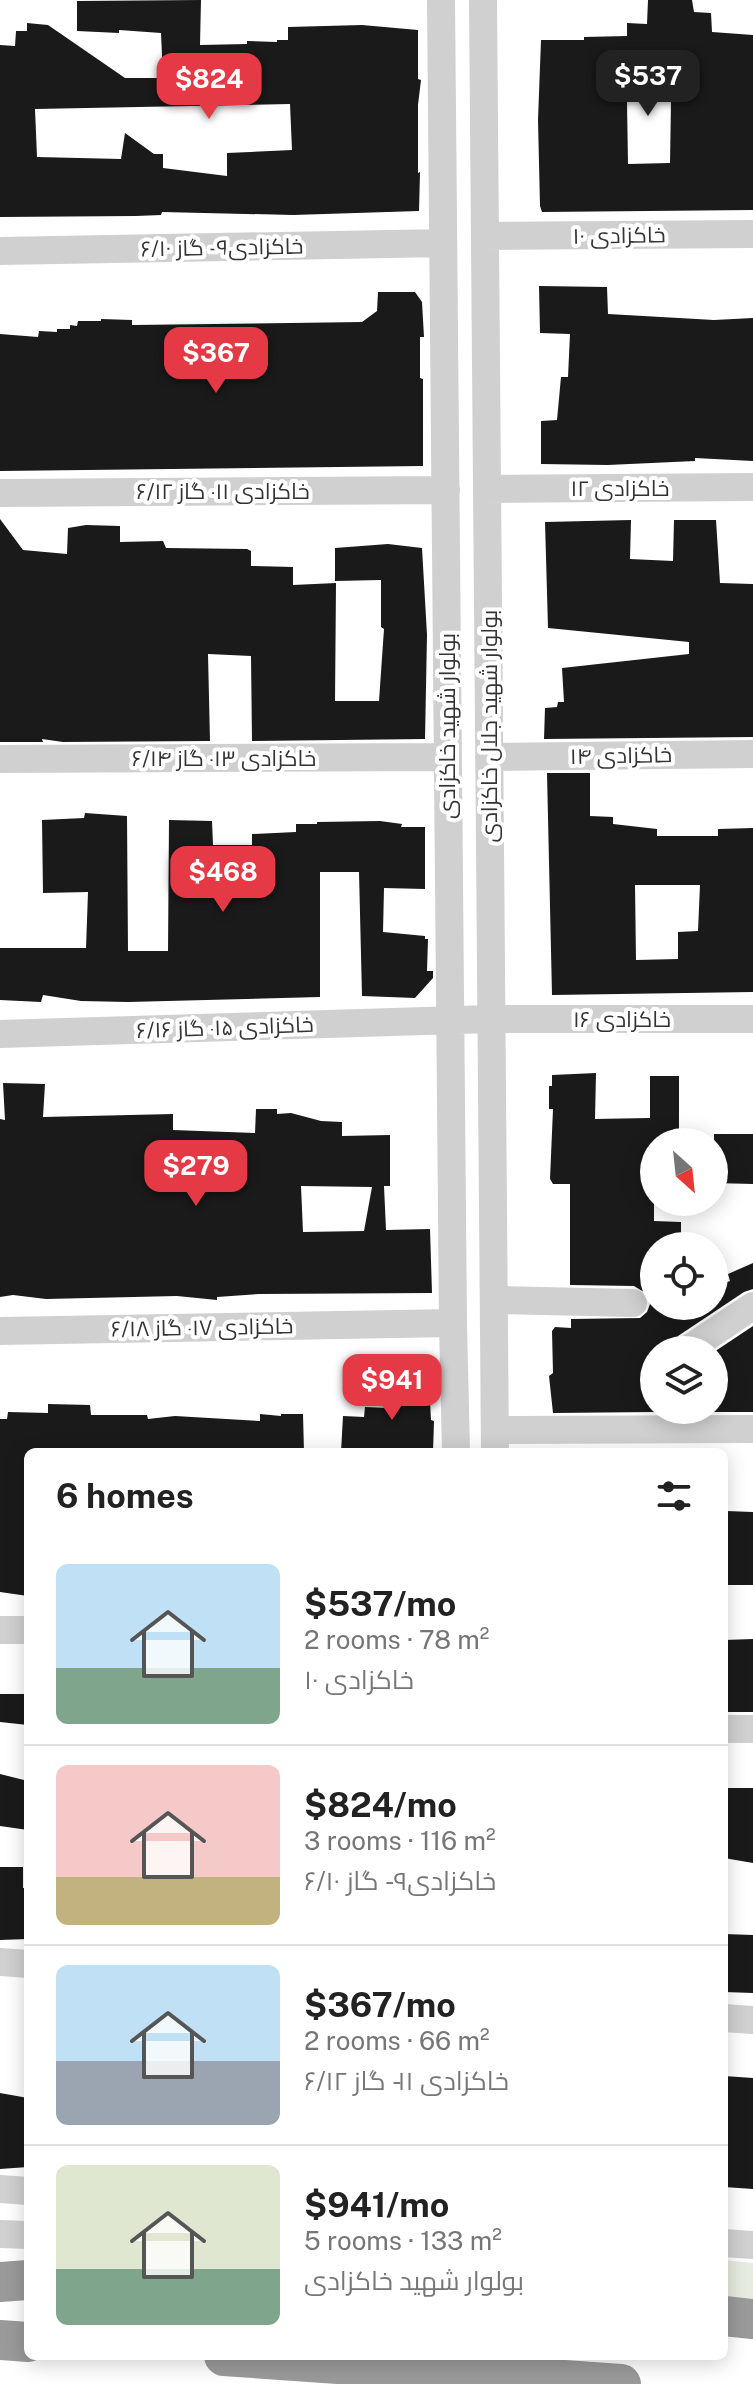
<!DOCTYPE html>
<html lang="en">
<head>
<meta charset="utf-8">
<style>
  :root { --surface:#fff; --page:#f2f2f2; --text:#222; --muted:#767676; --line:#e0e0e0; --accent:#e63946 }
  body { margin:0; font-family:"Public Sans",Cairo,sans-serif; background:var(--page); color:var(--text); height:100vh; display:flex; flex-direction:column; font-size:30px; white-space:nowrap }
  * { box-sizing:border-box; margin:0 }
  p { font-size:26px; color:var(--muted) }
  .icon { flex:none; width:44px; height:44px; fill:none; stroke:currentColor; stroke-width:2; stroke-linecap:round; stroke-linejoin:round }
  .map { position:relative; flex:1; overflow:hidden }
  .details { position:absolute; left:24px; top:1448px; width:704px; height:912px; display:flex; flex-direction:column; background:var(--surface); border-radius:12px; box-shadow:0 4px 20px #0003 }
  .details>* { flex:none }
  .needle { width:52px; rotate:153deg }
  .fabs { position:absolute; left:640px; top:1128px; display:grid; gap:16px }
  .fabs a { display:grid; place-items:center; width:88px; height:88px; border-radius:50%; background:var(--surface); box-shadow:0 4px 20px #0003; font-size:40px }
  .price { position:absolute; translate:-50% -68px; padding:0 18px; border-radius:16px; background:var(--accent); color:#fff; font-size:26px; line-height:52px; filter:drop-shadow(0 2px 4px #0008) }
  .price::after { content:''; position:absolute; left:50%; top:48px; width:24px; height:18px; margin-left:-12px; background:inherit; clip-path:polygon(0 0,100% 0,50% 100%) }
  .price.current { background:#222; color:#fff }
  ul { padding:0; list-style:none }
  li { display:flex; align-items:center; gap:24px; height:200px; padding:0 32px }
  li+li { border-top:2px solid var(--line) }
  li span { display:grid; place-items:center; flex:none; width:224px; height:160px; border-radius:12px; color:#555 }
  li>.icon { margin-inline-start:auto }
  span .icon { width:96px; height:96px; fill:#fffc; stroke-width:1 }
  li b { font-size:34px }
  h2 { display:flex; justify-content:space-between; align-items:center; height:96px; padding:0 32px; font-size:34px }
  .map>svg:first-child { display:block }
</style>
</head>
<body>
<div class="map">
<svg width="753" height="2384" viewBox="0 0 753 2384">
  <rect width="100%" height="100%" fill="#fff"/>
  <path fill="#e6ecdf" d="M724,2260L753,2263V2304L724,2302Z"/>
  <path fill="#1a1a1a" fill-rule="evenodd" d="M201,0L200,45L247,44V41L277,42V40H288V27L362,25L418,30V79L421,80L418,105V173L420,172L419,211L293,215L162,212L161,215L136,216L0,217V45L15,46L16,31H27V23L48,25L125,78H163L161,33L119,30V33L77,31V1ZM290,104L292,150L227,153V176L163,168V154H154L125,133L121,159L37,157L35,109Z
    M648,0H692L694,12L711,13L712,32L753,35V210L542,212L540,206L538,120L541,40H584V37L627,36V23L647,24ZM671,101L670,163L628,164L627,102Z
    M539,286L607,287L608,314L714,320L753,318V461L695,458V461L608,465L541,464V421L557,420L561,377H568L570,334L540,333Z
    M378,292H415L422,302L424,337H420V378L423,379V466L0,471V334L38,337L39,331L57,332V329H70V325L77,326L78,321H101V319L132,320V325L362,322L377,311Z
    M0,519L23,550L67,554L68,528L86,525L120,526V542L163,541L166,548L247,549L251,551V566L293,567V585L336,583L335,701H379L384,629L381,627V580L335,581V548L388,544L422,548L427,635L425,739L252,741L251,656L208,654L210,741L63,742L42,739L43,742H0Z
    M631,520L630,559L673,561L674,520H716L720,583L753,584V737L544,739L545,708L557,707L558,702H564L562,668L689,654V642L548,628L545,522Z
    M547,773H590V816L613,817V824L657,829V836H718V829L753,828V992L552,995ZM635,885H700L698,931L678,932V959L636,960Z
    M85,813L127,816L128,951H168L169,820L212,821L213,845H252V834L296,832V824H317V822L380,821L402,824L401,827H425V889L384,888L383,932L425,936V939H428L427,971H433V978L415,998L362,996L359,872H320V997L128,1002L81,1001L43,995L41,1002L0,1000V948H86L88,892L43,893L42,820L84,818Z
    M596,1073L595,1119L650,1118V1076H679V1142H654V1221L681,1222V1246H654V1306H714V1287L730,1281L728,1274L753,1263V1289L744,1292L678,1336L670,1350H654V1412L553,1413L549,1376L553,1373L552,1331L555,1327L571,1328V1319L640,1318L647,1312L650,1304L647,1294L634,1286L570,1285V1184H553L550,1179L553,1109H549V1086H552V1075Z
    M3,1083L45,1084L43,1117L173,1114V1130L255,1133L256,1109H277V1114L291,1113L321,1121L342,1122V1136L390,1135V1186H384L386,1230L430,1229L432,1293L259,1294L217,1297V1300L177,1296L46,1299L13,1295L0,1297V1119L5,1120ZM301,1186L372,1187L364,1231L303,1232Z
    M714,1134H753V1184L714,1183Z
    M753,1326V1412H714V1352Z
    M417,1374L418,1401H430L431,1420L434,1421L433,1452H341L343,1416L364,1417L365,1407L387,1408L386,1376Z
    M48,1404L90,1405L91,1415H147L148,1419L175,1416L260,1421V1414L281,1416V1414H303L304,1452H28V1596L0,1592V1419H7L8,1412L48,1413Z
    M726,1511L753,1512V1585H724Z
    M753,1639V1712H724V1640Z
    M0,1694H28V1725L0,1722Z
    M0,1774L28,1781V1830L0,1826Z
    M724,1788H753V1863L724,1858Z
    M0,1867H23V1888H28V1939L0,1940Z
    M724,1934L753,1935V1993L724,1992Z
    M724,2076L753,2078V2189L724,2187Z
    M0,2093L28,2098V2167L0,2169Z"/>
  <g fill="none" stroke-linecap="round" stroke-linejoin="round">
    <path stroke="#d0d0d0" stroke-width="28" d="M441,0L453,1323L456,1452
      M483,0L495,1452
      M485,236L753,234
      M0,251L443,243
      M487,489L753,487
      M0,493L446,490
      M489,757L753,754
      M0,759L448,757
      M0,1034L490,1019H753
      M494,1300L633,1303
      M0,1331L453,1323
      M687,1350L753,1306
      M495,1430L753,1429
      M0,1630H28
      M724,1729H753
      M0,1962L28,1964
      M724,2018L753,2020
      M0,2189L28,2191
      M0,2234L28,2235
      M724,2243L753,2245"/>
    <path stroke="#9a9a9a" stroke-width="40" d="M0,2282L28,2280
      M724,2316L753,2319
      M0,2340L28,2342
      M224,2356L621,2384"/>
  </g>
  <g text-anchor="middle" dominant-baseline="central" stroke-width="8" stroke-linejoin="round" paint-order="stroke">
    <g font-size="22" fill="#333" stroke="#fff">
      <text transform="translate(619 235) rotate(-1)">خاکزادی ۱۰</text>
      <text transform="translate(222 247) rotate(-1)">خاکزادی۹ - گاز ۶/۱۰</text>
      <text x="620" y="488">خاکزادی ۱۲</text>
      <text x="223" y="491">خاکزادی ۱۱- گاز ۶/۱۲</text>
      <text transform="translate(447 726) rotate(-90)">بولوار شهید خاکزادی</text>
      <text transform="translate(489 726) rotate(-90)">بولوار شهید جلال خاکزادی</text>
      <text transform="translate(621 755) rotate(-1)">خاکزادی ۱۴</text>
      <text x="224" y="758">خاکزادی ۱۳- گاز ۶/۱۴</text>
      <text x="622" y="1019">خاکزادی ۱۶</text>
      <text transform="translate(225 1027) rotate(-2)">خاکزادی ۱۵- گاز ۶/۱۶</text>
      <text transform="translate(202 1327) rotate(-1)">خاکزادی ۱۷- گاز ۶/۱۸</text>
    </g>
  </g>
</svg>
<div class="fabs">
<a><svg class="needle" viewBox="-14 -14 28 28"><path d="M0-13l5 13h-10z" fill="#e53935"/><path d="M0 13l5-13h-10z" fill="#767676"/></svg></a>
<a><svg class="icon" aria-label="locate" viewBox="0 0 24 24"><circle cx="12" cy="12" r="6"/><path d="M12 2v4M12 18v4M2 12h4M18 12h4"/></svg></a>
<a><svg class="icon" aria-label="layers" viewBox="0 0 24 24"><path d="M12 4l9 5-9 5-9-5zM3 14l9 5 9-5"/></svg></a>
</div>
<b class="price current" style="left:648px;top:118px">$537</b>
<b class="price" style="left:209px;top:121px">$824</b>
<b class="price" style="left:216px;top:395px">$367</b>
<b class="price" style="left:223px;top:914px">$468</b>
<b class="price" style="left:196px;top:1208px">$279</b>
<b class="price" style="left:392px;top:1422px">$941</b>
<section class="details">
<h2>6 homes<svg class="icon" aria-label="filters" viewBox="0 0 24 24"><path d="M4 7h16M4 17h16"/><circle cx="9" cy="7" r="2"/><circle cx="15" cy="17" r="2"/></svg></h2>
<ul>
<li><span style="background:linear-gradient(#bfe0f5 65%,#7fa58c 0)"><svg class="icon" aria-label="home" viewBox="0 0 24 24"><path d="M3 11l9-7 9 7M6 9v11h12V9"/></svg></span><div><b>$537/mo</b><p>2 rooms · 78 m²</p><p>خاکزادی ۱۰</p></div></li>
<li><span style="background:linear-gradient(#f6c9c9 70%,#c2b280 0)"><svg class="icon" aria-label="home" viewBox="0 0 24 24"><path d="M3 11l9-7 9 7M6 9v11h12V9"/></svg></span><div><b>$824/mo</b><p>3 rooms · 116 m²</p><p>خاکزادی۹ - گاز ۶/۱۰</p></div></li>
<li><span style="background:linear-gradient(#bfe0f5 60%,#9aa5b1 0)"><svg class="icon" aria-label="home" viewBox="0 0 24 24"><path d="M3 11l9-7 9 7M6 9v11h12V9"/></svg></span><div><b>$367/mo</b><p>2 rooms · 66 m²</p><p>خاکزادی ۱۱- گاز ۶/۱۲</p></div></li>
<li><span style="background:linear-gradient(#dfe7d0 65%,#7fa58c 0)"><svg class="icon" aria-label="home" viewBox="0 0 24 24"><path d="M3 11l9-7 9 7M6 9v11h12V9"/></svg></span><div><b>$941/mo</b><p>5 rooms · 133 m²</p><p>بولوار شهید خاکزادی</p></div></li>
</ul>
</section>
</div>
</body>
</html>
